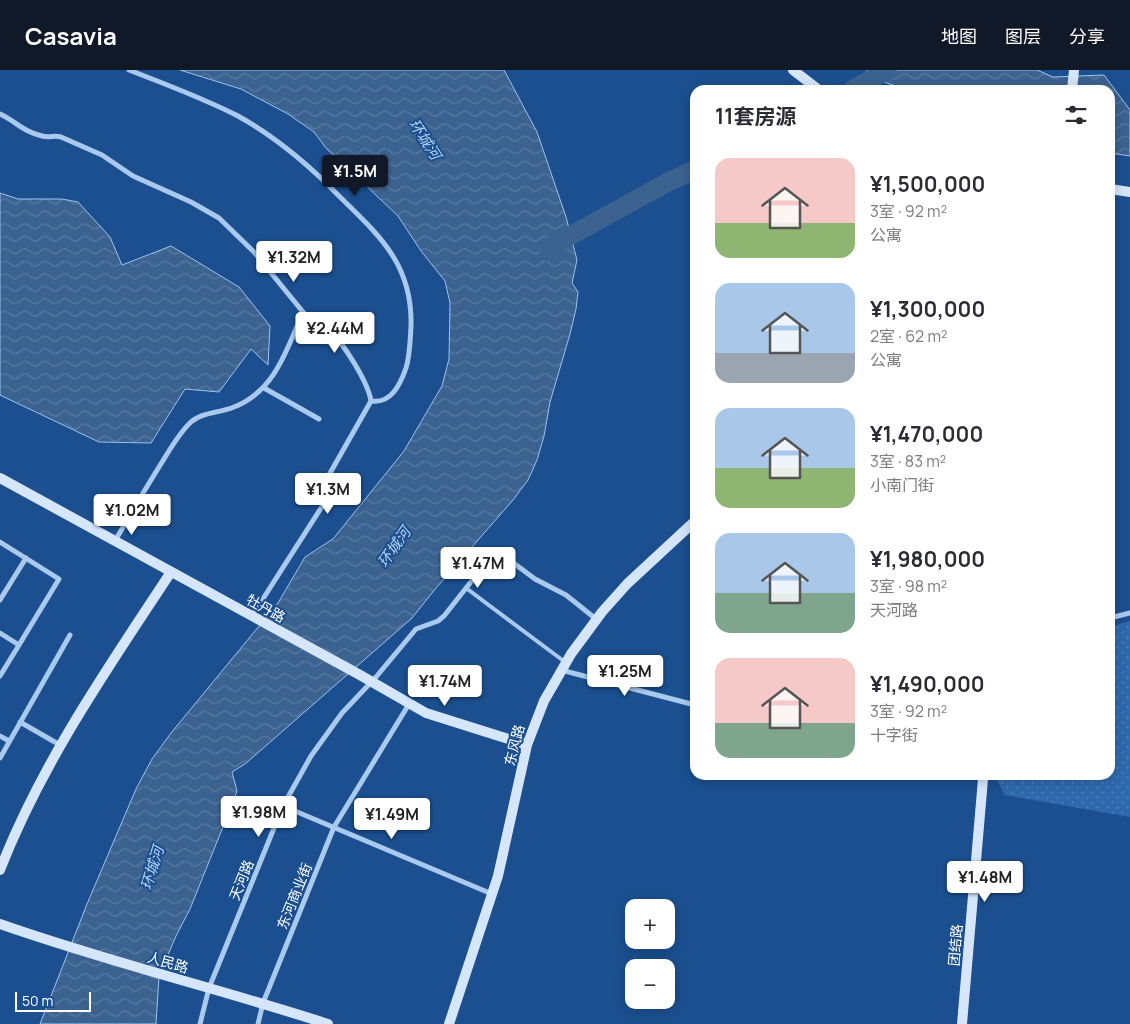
<!DOCTYPE html>
<html lang="zh">
<head>
<meta charset="utf-8">
<style>
  :root { --surface:#fff; --page:#f2f2f3; --text:#2b2b33; --muted:#7c7c81; --accent:#111827 }
  body { margin:0; font-family:Manrope,"Noto Sans SC",sans-serif; background:var(--page); color:var(--text); height:100vh; display:flex; flex-direction:column; font-size:19px; white-space:nowrap }
  * { box-sizing:border-box; margin:0 }
  p { font-size:16px; color:var(--muted) }
  .icon { flex:none; width:28px; height:28px; fill:none; stroke:currentColor; stroke-width:2; stroke-linecap:round; stroke-linejoin:round }
  .map { position:relative; flex:1; overflow:hidden }
  .sheet { position:absolute; left:690px; top:15px; width:425px; height:695px; display:flex; flex-direction:column; background:var(--surface); border-radius:15px; box-shadow:0 2px 12px #0003 }
  .sheet>* { flex:none }
  .buttons { position:absolute; left:625px; top:829px; display:grid; gap:10px }
  .buttons a { display:grid; place-items:center; width:50px; height:50px; border-radius:10px; background:var(--surface); box-shadow:0 2px 12px #0003; font-size:25px }
  .scale { position:absolute; left:15px; bottom:12px; width:76px; box-sizing:border-box; padding-left:5px; border:2px solid #fff; border-top:0; font-size:14px; line-height:18px; white-space:nowrap; color:#fff; -webkit-text-stroke:4px #1b4f8f; paint-order:stroke }
  .price { position:absolute; translate:-50% -42px; padding:0 11px; border-radius:5px; background:#fff; color:#222; font-size:16px; line-height:32px; filter:drop-shadow(0 1px 2px #0008) }
  .price::after { content:''; position:absolute; left:50%; top:30px; width:15px; height:11px; margin-left:-8px; background:inherit; clip-path:polygon(0 0,100% 0,50% 100%) }
  .price.on { background:var(--accent); color:#fff }
  ul { padding:0; list-style:none }
  li { display:flex; align-items:center; gap:15px; height:125px; padding:0 25px }
  li span { display:grid; place-items:center; flex:none; width:140px; height:100px; border-radius:15px; color:#555 }
  li>.icon { margin-inline-start:auto }
  span .icon { width:60px; height:60px; fill:#fffc; stroke-width:1 }
  li b { font-size:21px }
  h2 { display:flex; justify-content:space-between; align-items:center; height:60px; padding:0 25px; font-size:21px }
  header { display:flex; align-items:center; gap:30px; box-sizing:border-box; height:70px; padding:0 25px; background:var(--accent); color:#fff }
  header strong { font-size:24px }
  nav { display:flex; gap:28px; margin-inline-start:auto; font-size:18px }
  .map>svg:first-child { display:block }
</style>
</head>
<body>
<header>
<strong>Casavia</strong>
<nav><a>地图</a><a>图层</a><a>分享</a></nav>
</header>
<div class="map">
<svg width="1130" height="954" viewBox="0 0 1130 954">
  <defs>
    <pattern id="park-dots" width="8" height="8" patternUnits="userSpaceOnUse" patternTransform="scale(1.25)"><rect width="8" height="8" fill="#2e69ad"/><path d="M2 2h.1M6 6h.1" fill="none" stroke="#4d80b9" stroke-width="1.8" stroke-linecap="round"/></pattern>
    <pattern id="water-waves" width="16" height="10" patternUnits="userSpaceOnUse" patternTransform="scale(1.25)"><rect width="16" height="10" fill="#3c6290"/><path d="M0 5q4-4 8 0t8 0" fill="none" stroke="#597aa1"/></pattern>
  </defs>
  <rect width="100%" height="100%" fill="#1b4f8f"/>
  <path fill="url(#park-dots)" d="M1130,551V747L1005,725L994,705H1110V557Z"/>
  <path fill="url(#water-waves)" stroke="#9cc4f0" d="M180,0H504L537,62L566,147L577,190L572,213L578,222L576,239L570,264L550,332L544,366L537,390L528,410L513,430L436,518L412,548L245,694L232,702L237,721L235,727L190,839L176,866L159,906L156,954H40L87,834L136,719L152,689L171,663L278,533L305,487L333,469L404,381L442,316L449,289L450,233L445,211L421,181L398,146L326,78L314,62L288,44L241,19Z
    M866,0H1037L1053,7L1104,5L1130,40V86L1110,83V20H906L879,10Z
    M0,123L18,129H62L78,132L110,167L122,195L171,176L239,217L270,256L268,295L251,279L219,322L185,319L151,373L99,372L2,326L0,325Z"/>
  <g fill="none" stroke-linecap="round" stroke-linejoin="round">
    <path stroke="#3c6290" stroke-width="19" d="M852,20L887,0
      M548,178L668,112L695,100"/>
    <path stroke="#a9c9ee" stroke-width="4" d="M466,518L565,592"/>
    <path stroke="#a9c9ee" stroke-width="5" d="M129,0C165,14 203,28 238,46C274,66 310,96 339,126C380,166 413,195 411,257C410,271 410,285 406,298C400,315 391,334 371,331
      M0,44C17,52 22,61 42,66C50,68 54,65 61,67L102,85L133,106L191,132L219,148L254,182L303,242C287,279 275,321 234,337C220,343 202,342 191,352C180,362 172,376 164,389C147,416 131,443 115,471
      M264,318L319,349
      M0,472L59,509L19,575
      M0,530L26,488
      M252,546L330,424L321,419L371,331C368,312 343,272 328,259C320,251 309,251 303,242
      M1110,548L1130,543
      M0,563L19,575L0,606
      M561,600L695,635
      M20,652L60,675
      M0,666L9,671
      M0,688L70,565
      M968,705L983,709V707
      M283,736L492,824
      M200,954L209,918L283,736L311,686L342,643L376,607L416,559L438,551L444,546L496,480L535,509L566,525L596,549
      M258,954L263,933L334,757L409,634"/>
    <path stroke="#d6e6fa" stroke-width="10" d="M793,0L819,20
      M1072,20L1074,0
      M1110,119L1130,122
      M0,408L360,605L426,643L527,675
      M0,800C42,692 108,598 171,502
      M0,854C108,892 220,919 328,954
      M449,954L498,806L527,675L544,631L571,584L602,542L627,514L695,451
      M962,954L983,709"/>
  </g>
  <g text-anchor="middle" dominant-baseline="central" stroke-width="4" stroke-linejoin="round" paint-order="stroke">
    <g font-size="14" fill="#fff" stroke="#1b4f8f">
      <text transform="translate(266 538) rotate(29)">牡丹路</text>
      <text transform="translate(514 675) rotate(-75)">东风路</text>
      <text transform="translate(241 810) rotate(-68)">天河路</text>
      <text transform="translate(294 826) rotate(-68)">东河商业街</text>
      <text transform="translate(955 875) rotate(-85)">团结路</text>
      <text transform="translate(168 892) rotate(16)">人民路</text>
    </g>
    <g font-size="15" font-style="italic" fill="#b5d3f5" stroke="#1b4f8f">
      <text transform="translate(425 69) rotate(57)">环城河</text>
      <text transform="translate(394 477) rotate(-55)">环城河</text>
      <text transform="translate(152 798) rotate(-73)">环城河</text>
    </g>
  </g>
</svg>
<div class="buttons">
<a>+</a>
<a>−</a>
</div>
<div class="scale">50 m</div>
<b class="price on" style="left:355px;top:127px">¥1.5M</b>
<b class="price" style="left:294px;top:213px">¥1.32M</b>
<b class="price" style="left:335px;top:284px">¥2.44M</b>
<b class="price" style="left:328px;top:445px">¥1.3M</b>
<b class="price" style="left:132px;top:466px">¥1.02M</b>
<b class="price" style="left:478px;top:519px">¥1.47M</b>
<b class="price" style="left:625px;top:627px">¥1.25M</b>
<b class="price" style="left:445px;top:637px">¥1.74M</b>
<b class="price" style="left:259px;top:768px">¥1.98M</b>
<b class="price" style="left:392px;top:770px">¥1.49M</b>
<b class="price" style="left:985px;top:833px">¥1.48M</b>
<section class="sheet">
<h2>11套房源<svg class="icon" aria-label="filters" viewBox="0 0 24 24"><path d="M4 7h16M4 17h16"/><circle cx="9" cy="7" r="2"/><circle cx="15" cy="17" r="2"/></svg></h2>
<ul>
<li><span style="background:linear-gradient(#f6c9c9 65%,#8fb573 0)"><svg class="icon" aria-label="home" viewBox="0 0 24 24"><path d="M3 11l9-7 9 7M6 9v11h12V9"/></svg></span><div><b>¥1,500,000</b><p>3室 · 92 m²</p><p>公寓</p></div></li>
<li><span style="background:linear-gradient(#a9c7e8 70%,#9aa5b1 0)"><svg class="icon" aria-label="home" viewBox="0 0 24 24"><path d="M3 11l9-7 9 7M6 9v11h12V9"/></svg></span><div><b>¥1,300,000</b><p>2室 · 62 m²</p><p>公寓</p></div></li>
<li><span style="background:linear-gradient(#a9c7e8 60%,#8fb573 0)"><svg class="icon" aria-label="home" viewBox="0 0 24 24"><path d="M3 11l9-7 9 7M6 9v11h12V9"/></svg></span><div><b>¥1,470,000</b><p>3室 · 83 m²</p><p>小南门街</p></div></li>
<li><span style="background:linear-gradient(#a9c7e8 60%,#7fa58c 0)"><svg class="icon" aria-label="home" viewBox="0 0 24 24"><path d="M3 11l9-7 9 7M6 9v11h12V9"/></svg></span><div><b>¥1,980,000</b><p>3室 · 98 m²</p><p>天河路</p></div></li>
<li><span style="background:linear-gradient(#f6c9c9 65%,#7fa58c 0)"><svg class="icon" aria-label="home" viewBox="0 0 24 24"><path d="M3 11l9-7 9 7M6 9v11h12V9"/></svg></span><div><b>¥1,490,000</b><p>3室 · 92 m²</p><p>十字街</p></div></li>
</ul>
</section>
</div>
</body>
</html>
